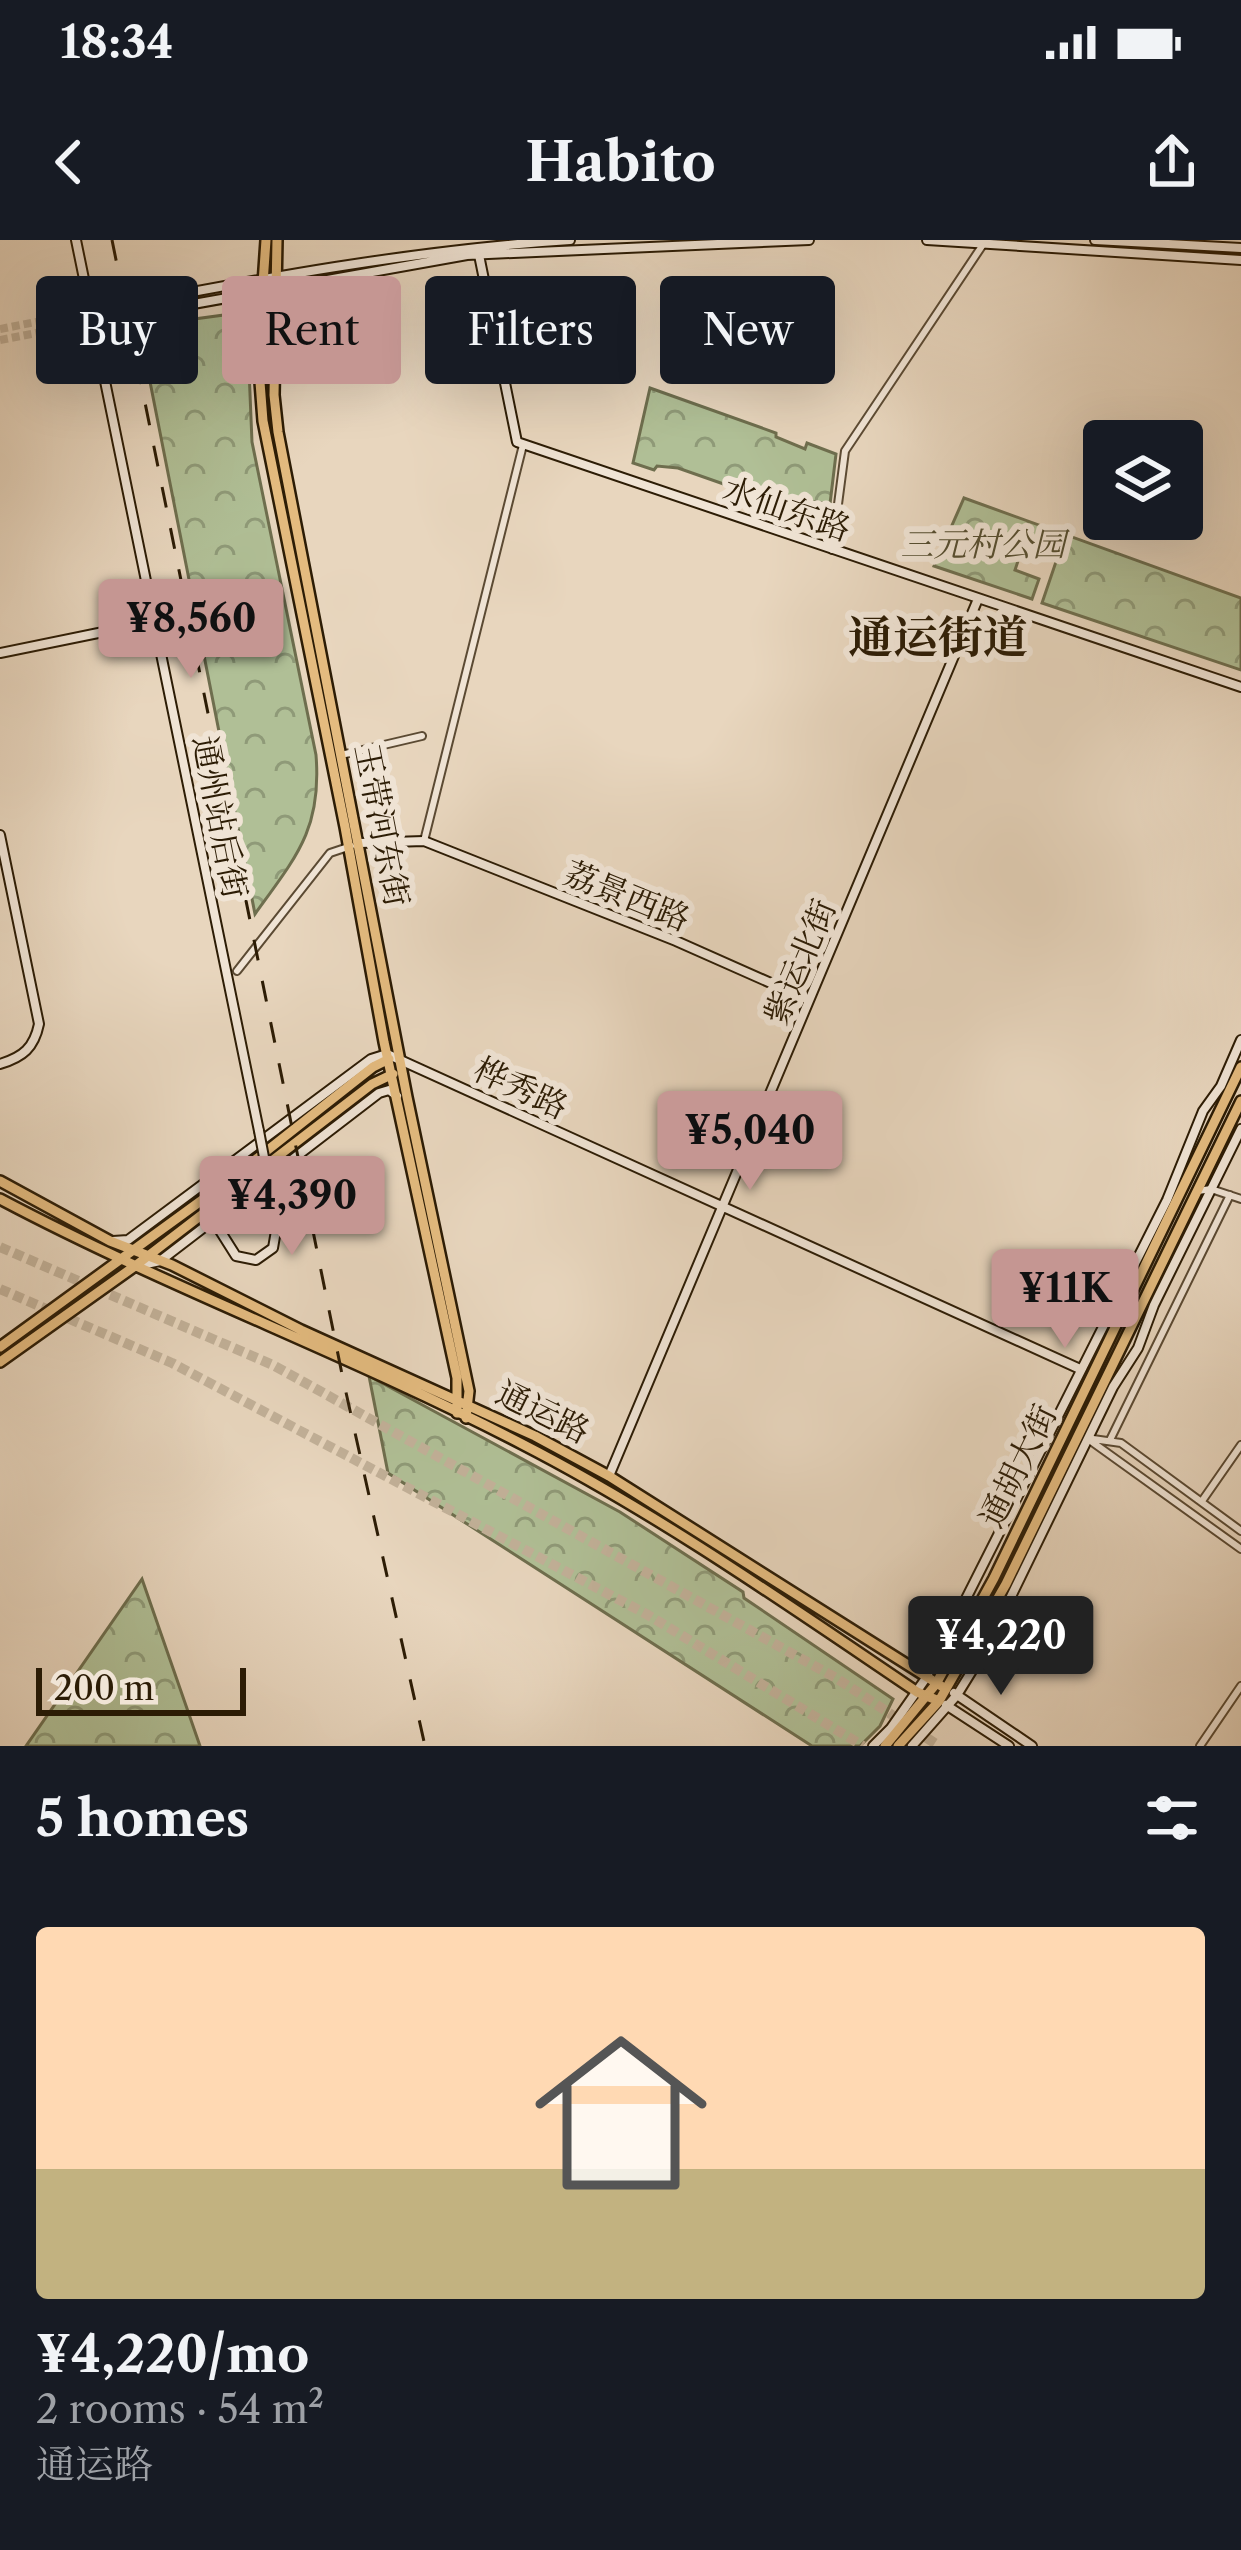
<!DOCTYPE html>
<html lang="en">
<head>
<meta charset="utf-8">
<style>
  :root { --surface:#171b24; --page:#242831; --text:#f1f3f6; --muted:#9ea1a6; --line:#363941; --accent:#c59692 }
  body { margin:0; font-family:"Libre Caslon Text","Noto Serif SC",serif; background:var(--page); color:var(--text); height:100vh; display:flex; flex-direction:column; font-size:45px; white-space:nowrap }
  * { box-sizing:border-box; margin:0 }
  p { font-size:39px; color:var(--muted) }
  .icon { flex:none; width:66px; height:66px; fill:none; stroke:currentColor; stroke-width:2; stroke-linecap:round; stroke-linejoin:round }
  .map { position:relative; height:1506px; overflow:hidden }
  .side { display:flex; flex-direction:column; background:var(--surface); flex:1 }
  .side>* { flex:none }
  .top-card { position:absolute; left:36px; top:36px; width:1170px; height:108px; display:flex; gap:24px }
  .buttons { position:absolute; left:1083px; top:180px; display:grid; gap:24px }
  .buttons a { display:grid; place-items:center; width:120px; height:120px; border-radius:12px; background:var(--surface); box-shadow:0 12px 48px #0002; font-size:60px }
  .scale { position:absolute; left:36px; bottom:30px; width:210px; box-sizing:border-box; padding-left:12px; border:6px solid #2c1c05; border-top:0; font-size:33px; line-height:42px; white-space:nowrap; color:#2c1c05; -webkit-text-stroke:9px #f0e4d5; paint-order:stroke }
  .price { position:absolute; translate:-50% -102px; padding:0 27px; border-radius:12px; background:var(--accent); color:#111; font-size:39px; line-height:78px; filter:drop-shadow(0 3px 6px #0008) }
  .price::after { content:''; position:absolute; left:50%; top:72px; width:36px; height:27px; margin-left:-18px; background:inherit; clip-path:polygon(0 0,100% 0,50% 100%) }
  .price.on { background:#222; color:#fff }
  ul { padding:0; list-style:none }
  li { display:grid; align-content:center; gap:24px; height:636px; padding:0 36px }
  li+li { border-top:3px solid var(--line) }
  li span { display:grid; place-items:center; height:372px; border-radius:12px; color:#555 }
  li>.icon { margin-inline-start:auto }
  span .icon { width:216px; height:216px; fill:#fffc; stroke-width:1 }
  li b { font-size:51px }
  h2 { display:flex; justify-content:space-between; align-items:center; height:144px; padding:0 36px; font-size:51px }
  .chip { padding:0 42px; border-radius:12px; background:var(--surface); box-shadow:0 12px 48px #0002; font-size:42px; line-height:108px }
  .chip.on { background:var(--accent); color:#111 }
  .status { display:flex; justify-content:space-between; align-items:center; height:84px; padding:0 60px; background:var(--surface); direction:ltr }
  .status svg { height:33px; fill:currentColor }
  header { display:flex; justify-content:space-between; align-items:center; height:156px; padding:0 36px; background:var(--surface); font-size:54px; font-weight:700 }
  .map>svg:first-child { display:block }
</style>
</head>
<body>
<div class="status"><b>18:34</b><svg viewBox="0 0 49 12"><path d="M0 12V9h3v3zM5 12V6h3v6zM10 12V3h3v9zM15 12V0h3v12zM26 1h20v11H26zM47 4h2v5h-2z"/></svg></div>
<header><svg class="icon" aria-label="back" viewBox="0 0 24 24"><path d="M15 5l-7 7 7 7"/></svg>Habito<svg class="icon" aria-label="share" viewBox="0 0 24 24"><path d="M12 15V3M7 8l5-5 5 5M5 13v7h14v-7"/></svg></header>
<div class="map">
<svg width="1241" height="1506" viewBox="0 0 1241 1506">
  <defs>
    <pattern id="forest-crowns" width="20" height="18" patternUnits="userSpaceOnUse" patternTransform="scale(3)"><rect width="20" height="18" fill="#b0bf96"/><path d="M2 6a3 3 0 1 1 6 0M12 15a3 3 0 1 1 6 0" fill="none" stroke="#8f9a78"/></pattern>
  </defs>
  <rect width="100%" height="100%" fill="#e8d6be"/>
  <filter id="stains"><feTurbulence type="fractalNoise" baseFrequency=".00167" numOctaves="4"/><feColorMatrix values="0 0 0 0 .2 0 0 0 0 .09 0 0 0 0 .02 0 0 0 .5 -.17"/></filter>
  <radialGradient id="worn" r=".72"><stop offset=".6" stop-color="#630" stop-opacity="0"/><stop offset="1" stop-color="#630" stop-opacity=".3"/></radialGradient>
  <path fill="url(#forest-crowns)" stroke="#6e6e4e" stroke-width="3" d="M236,69L247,81L252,202L316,515C322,589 296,617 255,674L140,91L150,85L231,74Z
    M650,148L776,193V197L805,209L807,203L836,214L830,264L752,254L678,228L657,226L654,230L633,223Z
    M964,258L1241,358V430L1042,363L1059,313L1025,300L1015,330L1039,339L1032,359L934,326Z
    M369,1136L620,1272L743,1352L744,1358L893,1459L880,1486L860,1506H812L388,1233Z
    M142,1339L200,1506H26Z"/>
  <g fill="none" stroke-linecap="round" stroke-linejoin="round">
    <path stroke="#c2b199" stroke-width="8" stroke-dasharray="8 4" stroke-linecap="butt" d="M0,89L103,69
      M0,100L104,80"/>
    <path stroke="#c2b199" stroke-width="10" stroke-dasharray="10 5" stroke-linecap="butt" d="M0,1007L273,1125L836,1438L939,1506
      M0,1049L172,1123L648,1375L863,1506"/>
    <g stroke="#5b4a33" stroke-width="10">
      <path id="street" d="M832,310L845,211L984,3
        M341,515L422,496
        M424,601L523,205
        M237,731L330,613L351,606
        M1198,951L1211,949L1241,959
        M1088,1199L1241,1309
        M1093,1199L1121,1203L1241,1291
        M1110,1200L1230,955
        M1202,1261L1241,1205
        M1200,1506L1241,1446"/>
    </g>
    <g stroke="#2c1c05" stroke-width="12">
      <path id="secondary" d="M76,0L259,891
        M927,0L1241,20
        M1095,0L1241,8
        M479,15L517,202L1241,447
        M103,69C258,39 412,10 570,0
        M104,80L467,15L809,0
        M0,413L157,381
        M0,595L39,784C34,808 23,817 0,824
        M360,603L424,601L676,701L809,760
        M113,1001L128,1000L371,819L387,814L1080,1129
        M137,1026L160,1021L379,853L389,850L397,856
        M609,1236L978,359
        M954,1453L1032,1506
        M946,1465L1009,1506
        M873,1506L891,1488L926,1438L1167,960L1203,871L1221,846L1241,800
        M912,1506L957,1455L986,1408L1113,1147L1138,1108L1154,1065L1241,889"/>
    </g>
    <g stroke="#2c1c05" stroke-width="14">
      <path id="primary" d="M266,0L258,116L263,181L345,587L384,802L457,1138V1173
        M277,0L274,155L278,192L407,857L469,1151L466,1178
        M0,941L110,1001L172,1025L301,1090L535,1196L609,1236L946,1449
        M0,959C170,1049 351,1115 522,1204C660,1275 788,1365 917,1452L939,1461
        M0,1107L231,939L373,827L389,819
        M0,1122L135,1026L372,844L393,834
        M885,1506L936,1444L994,1338L1241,827
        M898,1506L939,1461L1006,1344L1241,861"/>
    </g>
    <use href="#street" stroke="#f0e4d5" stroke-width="6"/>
    <use href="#secondary" stroke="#f0e4d5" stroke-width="8"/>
    <use href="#primary" stroke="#e4bb7f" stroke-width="9"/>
    <path stroke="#2c1c05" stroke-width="3" stroke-dasharray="21 21" stroke-linecap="butt" d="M112,0L343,1139L425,1506"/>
    <g stroke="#2c1c05" stroke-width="12" stroke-linecap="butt">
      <path id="secondary-bridge" d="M212,978L236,1016L256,1020L273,1008L277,985L259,891"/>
    </g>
    <use href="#secondary-bridge" stroke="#f0e4d5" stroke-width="8"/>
  </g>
  <g text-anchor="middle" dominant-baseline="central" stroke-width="12" stroke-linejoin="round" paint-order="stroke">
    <g font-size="33" fill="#2c1c05" stroke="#f0e4d5">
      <text transform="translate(787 269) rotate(19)">水仙东路</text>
      <text transform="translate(220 577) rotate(79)">通州站后街</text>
      <text transform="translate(382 585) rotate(79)">玉带河东街</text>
      <text transform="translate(627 656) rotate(22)">荔景西路</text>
      <text transform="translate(800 722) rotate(-67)">紫运北街</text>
      <text transform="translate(521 848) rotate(25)">桦秀路</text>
      <text transform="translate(543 1172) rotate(26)">通运路</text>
      <text transform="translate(1018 1226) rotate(-64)">通胡大街</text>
    </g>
    <g font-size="33" font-style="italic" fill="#544d30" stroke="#f0e4d5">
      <text x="983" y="304">三元村公园</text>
    </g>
    <g font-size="45" font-weight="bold" fill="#2c1c05" stroke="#f0e4d5">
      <text x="938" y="397">通运街道</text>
    </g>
  </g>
  <rect width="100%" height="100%" filter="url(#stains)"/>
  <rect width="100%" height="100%" fill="url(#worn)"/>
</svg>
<div class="buttons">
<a><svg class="icon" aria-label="layers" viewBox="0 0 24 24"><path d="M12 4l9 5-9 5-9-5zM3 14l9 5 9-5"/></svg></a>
</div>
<div class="scale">200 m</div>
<b class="price" style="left:191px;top:441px">¥8,560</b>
<b class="price" style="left:750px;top:953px">¥5,040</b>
<b class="price" style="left:292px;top:1018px">¥4,390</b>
<b class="price" style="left:1065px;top:1111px">¥11K</b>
<b class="price on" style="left:1001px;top:1458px">¥4,220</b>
<div class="top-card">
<a class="chip">Buy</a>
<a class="chip on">Rent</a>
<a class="chip">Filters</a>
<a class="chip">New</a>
</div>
</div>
<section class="side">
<h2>5 homes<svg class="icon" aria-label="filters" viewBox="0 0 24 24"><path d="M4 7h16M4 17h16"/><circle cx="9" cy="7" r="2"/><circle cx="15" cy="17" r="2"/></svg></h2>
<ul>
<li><span style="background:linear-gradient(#ffd9b3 65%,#c2b280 0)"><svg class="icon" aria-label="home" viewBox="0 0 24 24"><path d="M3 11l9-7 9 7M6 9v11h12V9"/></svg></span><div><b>¥4,220/mo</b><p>2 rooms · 54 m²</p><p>通运路</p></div></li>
</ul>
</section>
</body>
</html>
